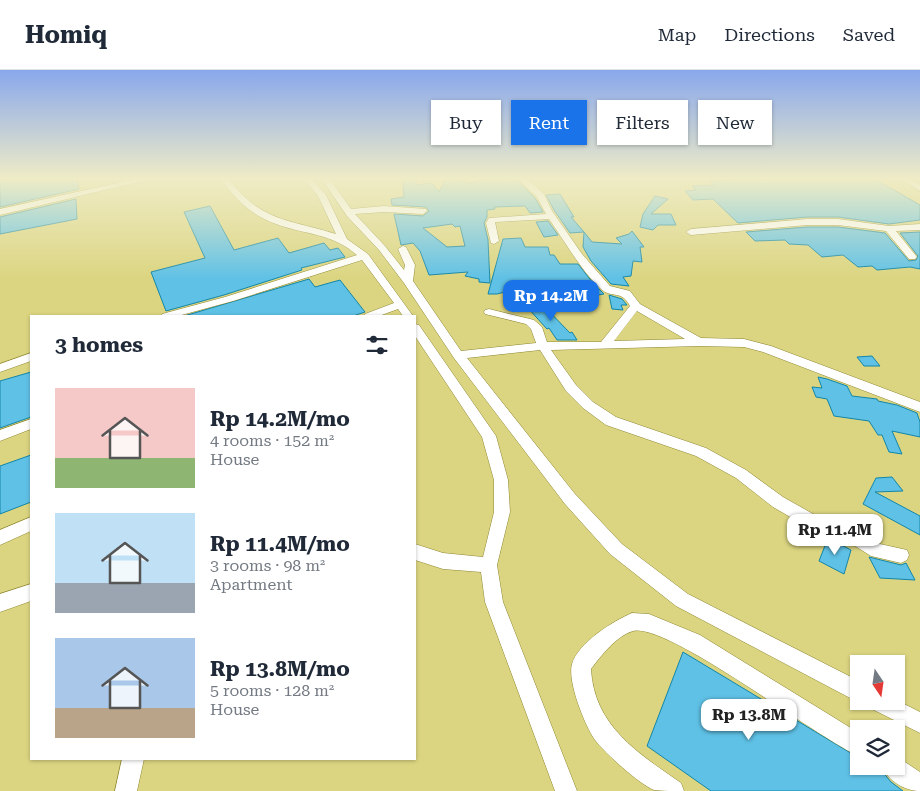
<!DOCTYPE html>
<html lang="en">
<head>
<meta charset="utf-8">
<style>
  :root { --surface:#fff; --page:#f6f6f7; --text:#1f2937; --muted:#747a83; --line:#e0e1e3; --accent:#1a73e8 }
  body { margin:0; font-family:"Roboto Serif",serif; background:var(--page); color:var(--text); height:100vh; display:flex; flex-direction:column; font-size:19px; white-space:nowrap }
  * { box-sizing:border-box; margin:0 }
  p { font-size:16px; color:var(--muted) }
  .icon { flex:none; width:28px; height:28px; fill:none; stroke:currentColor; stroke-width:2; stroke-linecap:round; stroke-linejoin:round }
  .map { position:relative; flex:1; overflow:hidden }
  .sheet { position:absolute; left:30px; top:245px; width:386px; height:445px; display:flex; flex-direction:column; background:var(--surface); border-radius:0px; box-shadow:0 1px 4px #0004 }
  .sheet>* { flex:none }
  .guide { position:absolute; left:431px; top:30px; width:414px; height:45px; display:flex; gap:10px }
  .needle { width:32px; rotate:167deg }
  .controls { position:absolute; left:850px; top:585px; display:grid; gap:10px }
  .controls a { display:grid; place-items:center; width:55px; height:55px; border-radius:0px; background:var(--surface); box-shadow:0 1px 4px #0004; font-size:25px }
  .price { position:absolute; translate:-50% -42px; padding:0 11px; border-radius:10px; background:#fff; color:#222; font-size:16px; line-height:32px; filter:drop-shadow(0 1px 2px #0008) }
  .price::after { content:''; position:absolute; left:50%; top:30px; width:15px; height:11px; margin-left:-8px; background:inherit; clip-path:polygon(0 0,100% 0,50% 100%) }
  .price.current { background:var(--accent); color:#fff }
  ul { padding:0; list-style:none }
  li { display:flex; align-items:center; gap:15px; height:125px; padding:0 25px }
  li span { display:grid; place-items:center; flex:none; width:140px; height:100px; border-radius:0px; color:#555 }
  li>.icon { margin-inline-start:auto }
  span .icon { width:60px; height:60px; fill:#fffc; stroke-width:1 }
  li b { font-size:21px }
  h2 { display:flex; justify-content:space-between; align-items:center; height:60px; padding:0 25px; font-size:21px }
  .pill { padding:0 18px; border-radius:0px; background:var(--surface); box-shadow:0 1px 4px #0004; font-size:18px; line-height:45px }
  .pill.current { background:var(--accent); color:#fff }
  header { display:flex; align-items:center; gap:30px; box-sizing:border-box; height:70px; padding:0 25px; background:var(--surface); border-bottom:1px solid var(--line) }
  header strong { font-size:24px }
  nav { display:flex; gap:28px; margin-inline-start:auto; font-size:18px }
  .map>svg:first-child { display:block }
</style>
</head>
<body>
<header>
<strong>Homiq</strong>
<nav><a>Map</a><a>Directions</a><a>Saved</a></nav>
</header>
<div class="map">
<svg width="920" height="721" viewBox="0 0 920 721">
  <rect width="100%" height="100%" fill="#dbd581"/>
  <path fill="#5fc1e6" stroke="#1286a8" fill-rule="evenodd" d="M0,108H77L79,119L0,137Z
    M403,108H416V115L432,113L439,122L446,108H458L459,111L471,113L492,108H515L535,128L543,142L530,143L525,136L494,137L495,139L487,140V147L484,153L488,170L490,213L479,212V209L465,206L468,202L429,205L420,181L413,173L401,175L394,144L423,146L429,141L426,137L392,135L391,129L404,127ZM452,154L455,157L460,156L465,176L447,177L423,158Z
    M730,108H873L920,135V150L889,154L838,147H807L738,153L713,129L693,130L685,121L696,120L692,116L714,115L710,111L733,110Z
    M560,124L574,147H571L584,162L570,163L554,140L546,125Z
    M655,126L668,129L651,144H671L676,155H658L653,160L640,157L643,144Z
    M76,129L77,149L0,164V147Z
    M210,136L234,180L278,168L289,183L324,173L330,180L338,178L345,187L301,198L302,200L224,225L166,241L151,202L205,188L184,142Z
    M548,151L558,165L544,167L536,152Z
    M807,157H838L885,163L909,191L916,190L918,186L900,163L920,162V199L910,197L877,200L872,196L858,197L843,185L822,187L808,175L789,174L785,170L755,171L746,162Z
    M632,161L644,177H640L642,192L633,191L631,206L623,207L629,216L611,214L591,191L583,177L584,162L592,172L622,174L616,168L629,164Z
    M521,168L525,177H548L550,185H554L560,194H578L593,213L604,224L581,228L587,234L574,235L566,220L528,227L521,218L497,224H488L503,169Z
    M309,209L315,217L340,210L365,242L353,246H184Z
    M609,225L622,229L627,235H621L623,240L612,239Z
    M540,232L570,263L572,262L577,270H557L549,258L547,259L526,236Z
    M872,286L880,296H864L857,287Z
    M31,302V347L0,358V311Z
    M818,307L827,309L847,316L852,326L877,329L878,331L897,335L917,343L920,352V367L892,361L902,384L889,382L882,365H878L869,351L834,346L827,329L816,327L812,317L822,318Z
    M31,385V432L0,444V396Z
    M892,407L903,421L875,422L920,446V465L863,434L876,408Z
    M837,448L861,452L859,460L839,453Z
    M828,468L851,480L844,504L819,491Z
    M869,487L901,495L906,493L915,510L880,508Z
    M683,582L859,688V696H875L882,701L891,712L903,721H711L647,676Z"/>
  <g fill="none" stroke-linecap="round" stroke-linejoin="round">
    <g stroke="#8e8733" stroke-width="1">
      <path id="minor" d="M140,108H155L0,145V139Z
        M220,108H228C261,152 288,149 336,164L318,126L303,108H311L326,125L347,169L368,184L413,246H403L398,239L379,246H364L365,244L394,233L362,190L233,231L178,246H161L162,244L225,227L357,185C332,163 306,165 276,154C251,145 235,129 220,108Z
        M321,108H329L351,139L384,136L426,139L427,141L423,144L384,142L355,144L385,176L404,200L405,195L398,179L403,176L406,177L415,195L413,211L461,281L536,273L531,259L526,254L485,244L484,242L485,240L489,239L534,250L542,257L547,272H601L630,236C621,219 612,229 601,219C582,202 564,170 549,149L495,152L499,171L494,174L491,173L486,153L489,148L546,144L537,127L517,108H526L544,124L552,141L582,184L610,216L630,221L640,234L701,268L744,269L771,276L920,332V342L763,282L744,277L700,276L551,280L576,315L593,332L616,347L706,378L746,400L783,427L822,449L864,464L880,474L907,480L909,485L907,490L901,493L871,486L852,474L811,459L773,437L736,408L696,386L606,355L583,338L566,321L540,280L467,288L575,424L622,474L688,524L859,611V631H861L859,632L852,629L676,536L610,484L565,434L454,288L404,213L379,180L347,146ZM637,241L685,269L614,271Z
        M460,108H483C478,112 465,112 460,108Z
        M899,108H909L920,115V121Z
        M807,149H838L889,156L920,154V160L896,161L917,187L915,189H909L886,161L838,155H807L691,165L686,162L691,159Z
        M415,254L419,255L496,366L508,410L510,442L497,495L503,532L577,721H555L485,532L481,502L443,499L415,490V474L443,483L483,487L494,442V410L482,367L415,266Z
        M31,283V291L0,302V294Z
        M31,349V359L0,371V360Z
        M31,447V461L0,475V460Z
        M31,514V531L0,542V524Z
        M632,543L649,544L700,565L859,663V686C817,668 667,552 633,561C616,566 601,586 591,599C594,656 638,683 681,713L684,721C676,721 661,721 654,720C639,714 605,683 595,670C585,656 567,611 572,594C578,573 613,551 632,543Z
        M896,630L920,642V663L870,638L867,631Z
        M896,686L920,702V721C905,721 888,711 882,696H896Z
        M122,689H144L137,721H115Z"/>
    </g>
    <use href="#minor" fill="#fff" fill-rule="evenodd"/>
  </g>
  <linearGradient id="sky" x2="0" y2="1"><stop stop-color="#89a8ec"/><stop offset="0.52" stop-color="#efecc6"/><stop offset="1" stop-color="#efecc6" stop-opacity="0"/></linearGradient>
  <rect width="920" height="209" fill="url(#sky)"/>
</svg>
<div class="controls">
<a><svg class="needle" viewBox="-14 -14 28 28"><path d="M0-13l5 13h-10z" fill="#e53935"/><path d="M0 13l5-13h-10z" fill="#747a83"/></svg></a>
<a><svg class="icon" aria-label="layers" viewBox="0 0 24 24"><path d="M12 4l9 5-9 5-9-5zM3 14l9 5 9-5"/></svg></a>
</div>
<b class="price current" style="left:551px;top:252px">Rp 14.2M</b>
<b class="price" style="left:835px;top:486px">Rp 11.4M</b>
<b class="price" style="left:749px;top:671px">Rp 13.8M</b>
<div class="guide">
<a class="pill">Buy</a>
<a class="pill current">Rent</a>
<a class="pill">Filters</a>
<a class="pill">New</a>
</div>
<section class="sheet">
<h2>3 homes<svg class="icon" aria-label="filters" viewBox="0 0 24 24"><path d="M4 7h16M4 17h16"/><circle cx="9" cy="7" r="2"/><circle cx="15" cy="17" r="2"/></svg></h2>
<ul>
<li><span style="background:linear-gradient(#f6c9c9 70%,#8fb573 0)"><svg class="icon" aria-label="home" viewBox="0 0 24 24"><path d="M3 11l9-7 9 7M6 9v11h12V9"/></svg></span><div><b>Rp 14.2M/mo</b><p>4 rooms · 152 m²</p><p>House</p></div></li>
<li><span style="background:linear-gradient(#bfe0f5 70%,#9aa5b1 0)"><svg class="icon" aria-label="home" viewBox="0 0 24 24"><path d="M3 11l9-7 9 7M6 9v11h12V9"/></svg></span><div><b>Rp 11.4M/mo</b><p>3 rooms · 98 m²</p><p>Apartment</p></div></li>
<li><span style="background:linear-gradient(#a9c7e8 70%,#b9a48a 0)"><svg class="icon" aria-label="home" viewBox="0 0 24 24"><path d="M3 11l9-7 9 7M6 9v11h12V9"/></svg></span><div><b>Rp 13.8M/mo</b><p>5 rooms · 128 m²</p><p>House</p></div></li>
</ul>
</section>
</div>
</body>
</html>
